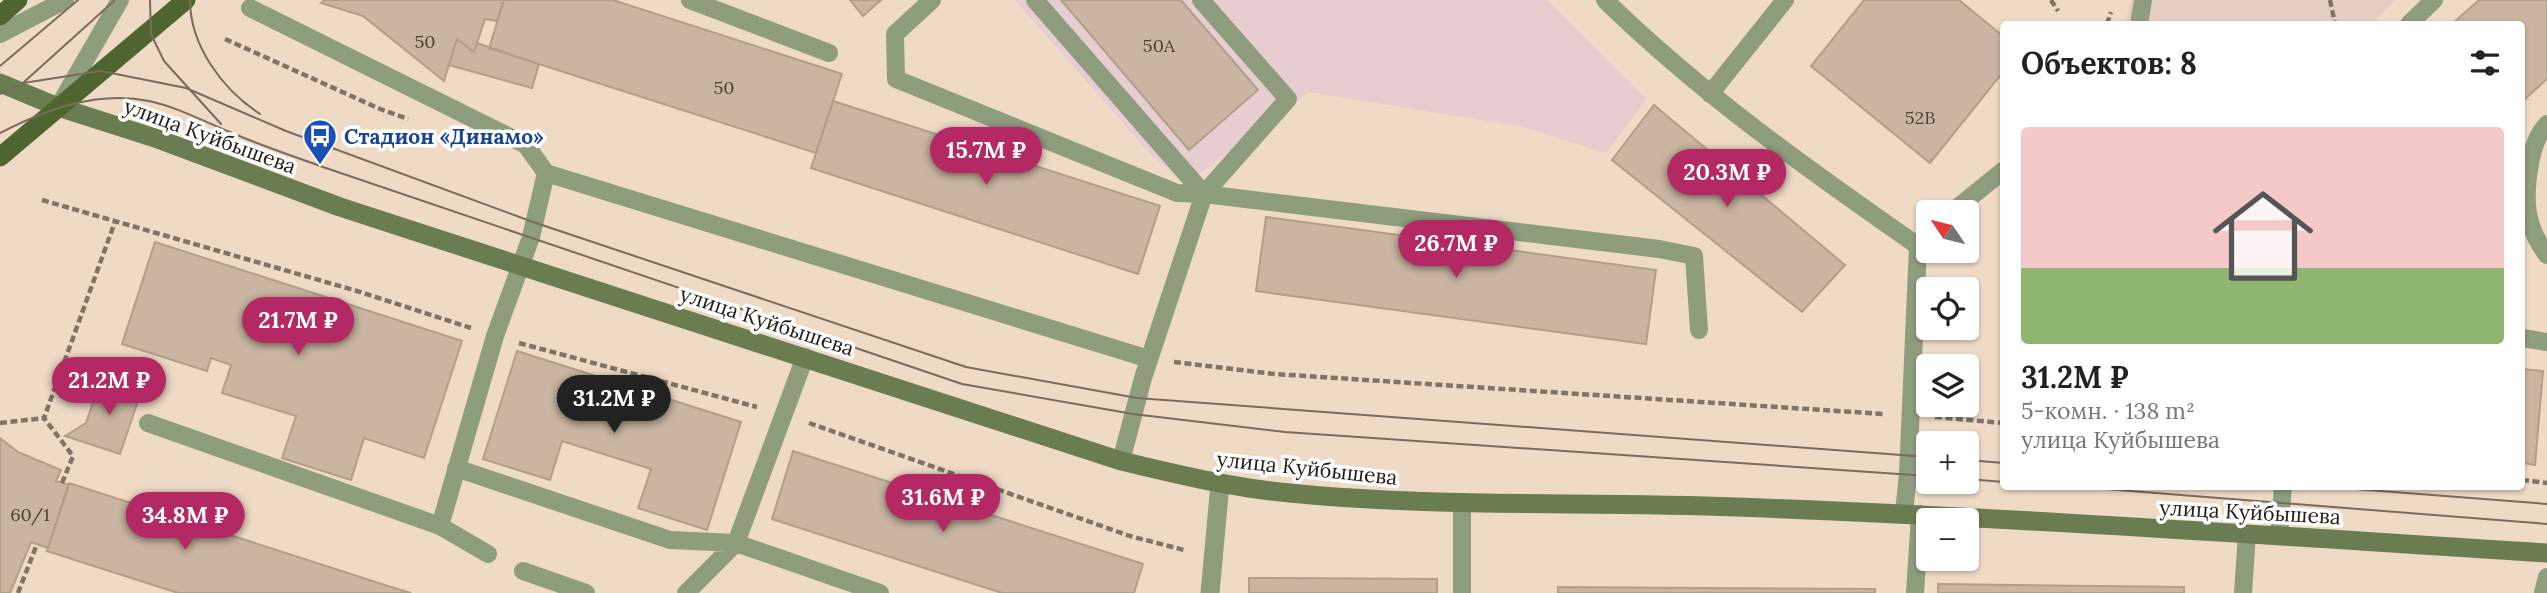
<!DOCTYPE html>
<html lang="ru">
<head>
<meta charset="utf-8">
<style>
  :root { --surface:#fff; --page:#f2f2f2; --text:#222; --muted:#767676; --line:#e0e0e0; --accent:#b42963 }
  body { margin:0; font-family:Lora,serif; background:var(--page); color:var(--text); height:100vh; display:flex; flex-direction:column; font-size:26px; white-space:nowrap }
  * { box-sizing:border-box; margin:0 }
  p { font-size:23px; color:var(--muted) }
  .icon { flex:none; width:38px; height:38px; fill:none; stroke:currentColor; stroke-width:2; stroke-linecap:round; stroke-linejoin:round }
  .map { position:relative; flex:1; overflow:hidden }
  .sheet { position:absolute; left:2000px; top:21px; width:525px; height:469px; display:flex; flex-direction:column; background:var(--surface); border-radius:7px; box-shadow:0 2px 5px #0004 }
  .sheet>* { flex:none }
  .needle { width:46px; rotate:305deg }
  .fabs { position:absolute; left:1916px; top:200px; display:grid; gap:14px }
  .fabs a { display:grid; place-items:center; width:63px; height:63px; border-radius:7px; background:var(--surface); box-shadow:0 2px 5px #0004; font-size:35px }
  .price { position:absolute; translate:-50% -60px; padding:0 16px; border-radius:24px; background:var(--accent); color:#fff; font-size:23px; line-height:46px; filter:drop-shadow(0 2px 4px #0008) }
  .price::after { content:''; position:absolute; left:50%; top:42px; width:21px; height:16px; margin-left:-10px; background:inherit; clip-path:polygon(0 0,100% 0,50% 100%) }
  .price.selected { background:#222; color:#fff }
  ul { padding:0; list-style:none }
  li { display:grid; align-content:center; gap:14px; height:371px; padding:0 21px }
  li+li { border-top:2px solid var(--line) }
  li span { display:grid; place-items:center; height:217px; border-radius:7px; color:#555 }
  li>.icon { margin-inline-start:auto }
  span .icon { width:126px; height:126px; fill:#fffc; stroke-width:1 }
  li b { font-size:30px }
  h2 { display:flex; justify-content:space-between; align-items:center; height:84px; padding:0 21px; font-size:30px }
  .map>svg:first-child { display:block }
</style>
</head>
<body>
<div class="map">
<svg width="2547" height="593" viewBox="0 0 2547 593">
  <rect width="100%" height="100%" fill="#efdac6"/>
  <path fill="#e7cdd0" d="M1015,0H1547L1647,99L1606,153L1519,126L1309,92L1185,185L1153,157Z"/>
  <path fill="#e5cfc3" d="M2131,0H2395L2371,24H2125Z"/>
  <path fill="#c9b5a1" stroke="#b19e8b" stroke-width="2" d="M324,0H504L497,21L485,19L474,52L457,39L444,81L363,16L321,3Z
    M504,0H613L842,74L816,153L489,48Z
    M850,0H881L863,16Z
    M1061,0H1181L1258,90L1189,150Z
    M1864,0H1959L2004,37V71L1930,163L1811,66Z
    M2479,0H2547V79L2522,102V24H2452Z
    M457,39L474,52L477,43L539,64L532,88L449,65Z
    M833,101L1160,206L1138,274L811,168Z
    M1654,105L1845,265L1802,312L1612,160Z
    M1266,217L1656,270L1646,344L1256,291Z
    M155,242L462,341L424,458L364,438L351,480L282,458L296,416L222,393L231,365L211,358L207,371L122,344Z
    M517,351L741,422L707,530L638,508L651,469L562,441L550,480L483,459Z
    M2522,369L2543,371L2535,465L2522,463Z
    M101,379L141,392L120,454L65,436L86,423Z
    M0,438L18,452L61,470L56,481L69,485L48,548L31,542L10,593H0Z
    M793,451L1143,564L1134,593H1002L772,519Z
    M69,483L388,586L411,593H178L47,551Z
    M1249,578L1437,579V593H1249Z
    M1938,584L2184,587V593H1938Z
    M1558,587L1875,589V593H1558Z"/>
  <g fill="none" stroke-linecap="round" stroke-linejoin="round">
    <path stroke="#817366" stroke-width="4.5" stroke-dasharray="7 3.5" stroke-linecap="butt" d="M2051,0L2058,11
      M2330,0L2335,24
      M2107,24L2111,12
      M225,39L380,109L408,119
      M42,200L357,291L471,328
      M519,343L757,407
      M1174,362L1275,374L1884,414
      M1935,417L2004,423
      M0,423L44,418
      M809,423L1130,536L1184,550
      M2522,480L2547,483
      M62,483L73,456L44,418L116,219
      M18,593L37,544"/>
    <path stroke="#8f9d7f" stroke-width="18" d="M690,0L829,53
      M932,0L895,34L896,79L1177,193L1204,194L1288,99L1201,0
      M1035,0L1204,194
      M1605,0C1700,93 1809,170 1918,246L1928,236
      M250,8L526,145L546,173L1149,359
      M2139,24L2143,0
      M2409,24L2434,0
      M0,34L65,0
      M1710,94L1785,0
      M60,104L120,0
      M2547,124C2528,143 2522,200 2531,225C2534,235 2541,247 2547,255
      M1952,212L2004,170
      M2522,338L2547,342
      M148,423L440,526L488,554
      M1121,461L1143,378L1204,194L1659,249L1694,256L1699,330
      M456,468L670,540L736,543L880,593
      M1462,504V593
      M1904,513L1908,474L1918,246
      M440,526L495,336L531,237L546,173
      M2279,536L2283,486
      M523,571L586,593
      M686,593L736,543L805,357
      M1915,593L1920,514
      M2243,593L2247,534
      M2543,593L2547,577"/>
    <path stroke="#8f9d7f" stroke-width="19" d="M1210,593L1220,484"/>
    <path stroke="#697d50" stroke-width="19" d="M0,83L58,107L158,139L340,207L1121,461C1177,474 1232,488 1290,493C1438,508 1587,501 1736,507C2006,517 2277,536 2547,553"/>
    <path stroke="#4e652d" stroke-width="19" d="M0,16L18,0
      M0,157L186,0"/>
    <path stroke="#796b5f" stroke-width="2" d="M150,0L151,34L164,61L221,124
      M190,0C190,46 223,90 260,114
      M0,66L78,0
      M24,82L115,0
      M0,94L23,83L101,71L186,88L286,131L533,222L966,367L1137,398L1928,457
      M0,133C45,110 97,90 149,101C177,107 203,121 230,132C259,145 290,155 320,166L962,384L1133,414L1285,432L1928,476
      M1967,460L2004,463
      M1967,479L2004,482
      M2068,486L2547,524
      M2316,486L2547,504"/>
  </g>
  <defs>
    <g id="bus-pin" transform="scale(1.75)"><path d="M0 17L-7.5 6A9.5 9.5 0 1 1 7.5 6Z" fill="#1a4fb4" stroke="#fff"/><path d="M-5-6H5V4H4V6H2V4H-2V6H-4V4H-5ZM-3.5-4V0h7V-4ZM-3.5 1.2v1.5H-2V1.2ZM2 1.2v1.5H3.5V1.2Z" fill="#fff"/></g>
  </defs>
  <g fill-rule="evenodd">
    <use href="#bus-pin" x="320" y="136"/>
  </g>
  <g text-anchor="middle" dominant-baseline="central" stroke-width="7" stroke-linejoin="round" paint-order="stroke">
    <g font-size="18" fill="#4c4237">
      <text x="425" y="41">50</text>
      <text x="1159" y="45">50А</text>
      <text x="724" y="87">50</text>
      <text x="1920" y="117">52В</text>
      <text x="30" y="514">60/1</text>
    </g>
    <g font-size="21" fill="#231b14" stroke="#fff">
      <text transform="translate(210 136) rotate(20)">улица Куйбышева</text>
      <text transform="translate(767 321) rotate(18)">улица Куйбышева</text>
      <text transform="translate(1307 468) rotate(6)">улица Куйбышева</text>
      <text transform="translate(2250 512) rotate(3)">улица Куйбышева</text>
    </g>
    <g font-size="21" font-weight="bold" fill="#164399" stroke="#fff" text-anchor="start">
      <text x="344" y="136">Стадион «Динамо»</text>
    </g>
  </g>
</svg>
<div class="fabs">
<a><svg class="needle" viewBox="-14 -14 28 28"><path d="M0-13l5 13h-10z" fill="#e53935"/><path d="M0 13l5-13h-10z" fill="#767676"/></svg></a>
<a><svg class="icon" aria-label="locate" viewBox="0 0 24 24"><circle cx="12" cy="12" r="6"/><path d="M12 2v4M12 18v4M2 12h4M18 12h4"/></svg></a>
<a><svg class="icon" aria-label="layers" viewBox="0 0 24 24"><path d="M12 4l9 5-9 5-9-5zM3 14l9 5 9-5"/></svg></a>
<a>+</a>
<a>−</a>
</div>
<b class="price" style="left:986px;top:187px">15.7M ₽</b>
<b class="price" style="left:1727px;top:209px">20.3M ₽</b>
<b class="price" style="left:1456px;top:280px">26.7M ₽</b>
<b class="price" style="left:298px;top:357px">21.7M ₽</b>
<b class="price" style="left:109px;top:417px">21.2M ₽</b>
<b class="price selected" style="left:614px;top:435px">31.2M ₽</b>
<b class="price" style="left:943px;top:534px">31.6M ₽</b>
<b class="price" style="left:185px;top:552px">34.8M ₽</b>
<section class="sheet">
<h2>Объектов: 8<svg class="icon" aria-label="filters" viewBox="0 0 24 24"><path d="M4 7h16M4 17h16"/><circle cx="9" cy="7" r="2"/><circle cx="15" cy="17" r="2"/></svg></h2>
<ul>
<li><span style="background:linear-gradient(#f6c9c9 65%,#8fb573 0)"><svg class="icon" aria-label="home" viewBox="0 0 24 24"><path d="M3 11l9-7 9 7M6 9v11h12V9"/></svg></span><div><b>31.2M ₽</b><p>5-комн. · 138 m²</p><p>улица Куйбышева</p></div></li>
</ul>
</section>
</div>
</body>
</html>
